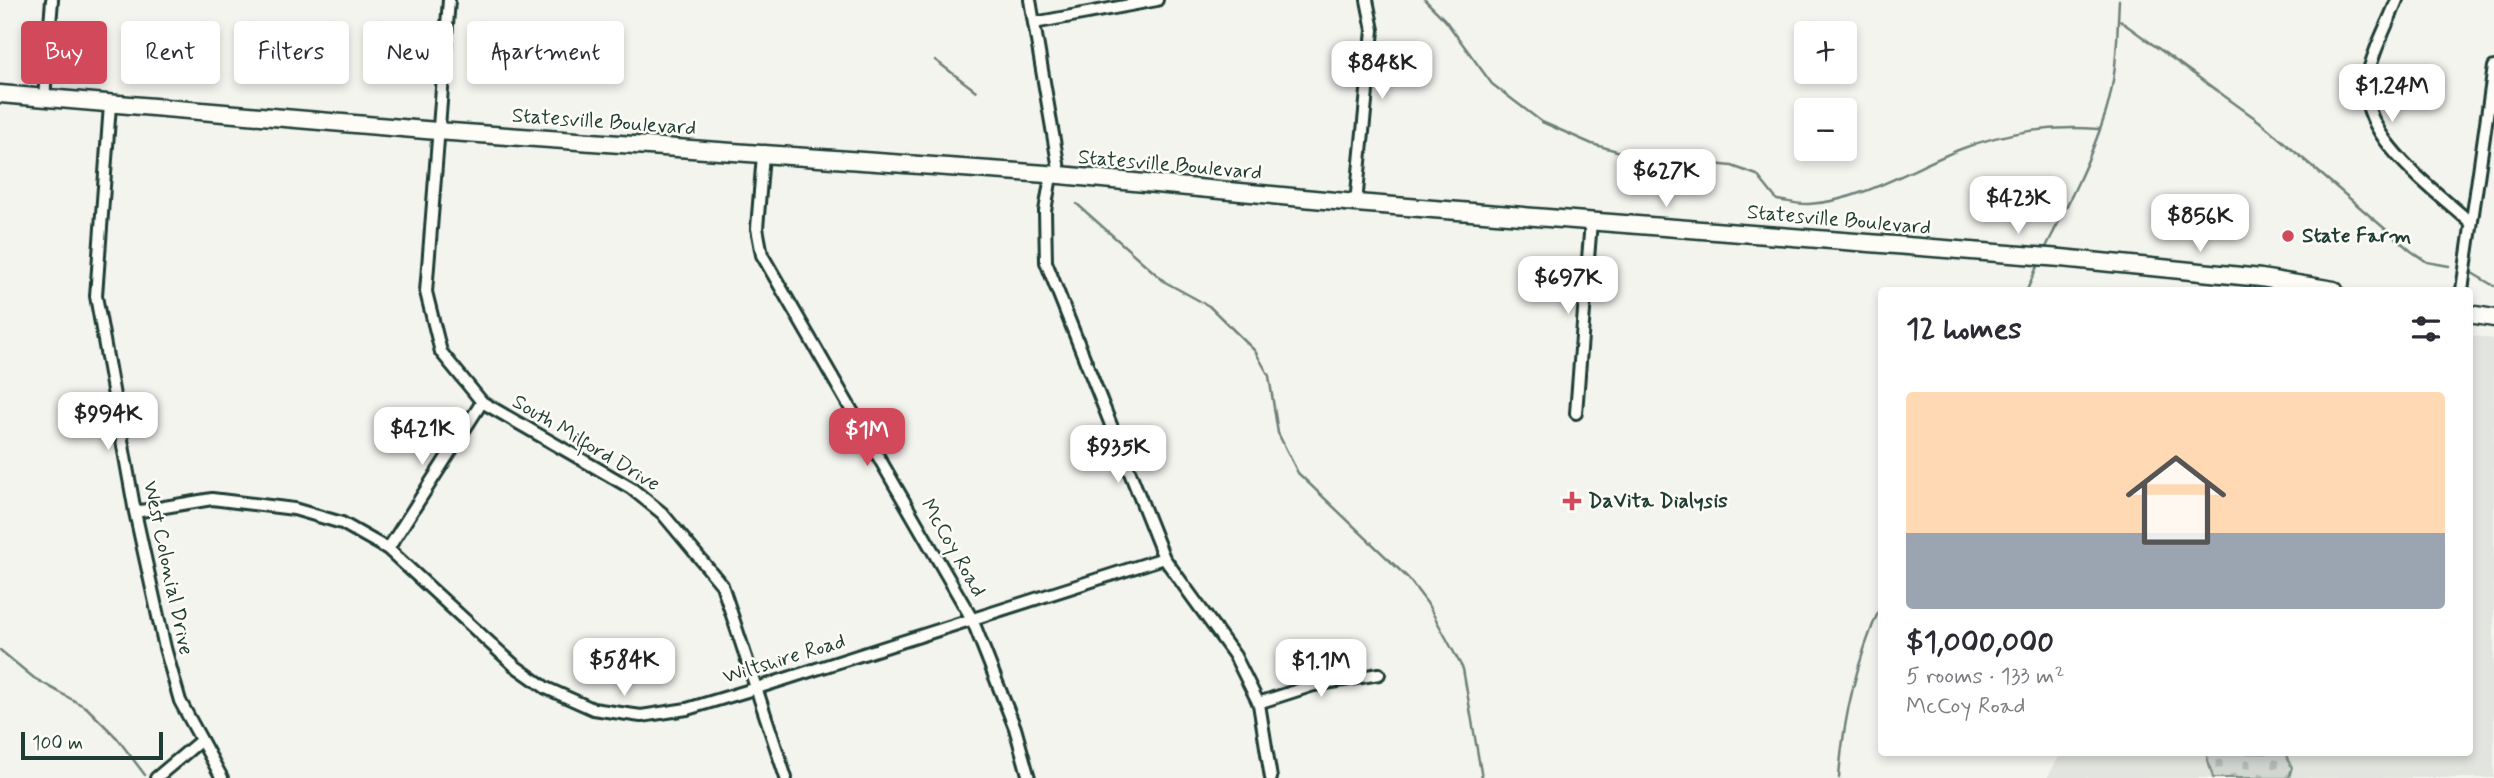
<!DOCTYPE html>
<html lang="en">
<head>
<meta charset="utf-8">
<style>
  :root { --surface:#fff; --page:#f2f2f3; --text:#2b2b33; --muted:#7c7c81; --line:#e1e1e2; --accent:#d1495b }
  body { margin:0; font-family:Mynerve,sans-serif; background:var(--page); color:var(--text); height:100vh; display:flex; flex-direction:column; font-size:26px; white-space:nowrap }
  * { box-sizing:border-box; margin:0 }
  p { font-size:23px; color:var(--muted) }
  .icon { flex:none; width:38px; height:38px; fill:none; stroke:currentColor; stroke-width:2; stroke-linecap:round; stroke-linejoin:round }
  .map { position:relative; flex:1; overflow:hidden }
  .sheet { position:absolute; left:1878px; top:287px; width:595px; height:469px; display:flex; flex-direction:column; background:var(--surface); border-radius:7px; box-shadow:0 4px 10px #0003 }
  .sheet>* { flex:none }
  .top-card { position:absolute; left:21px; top:21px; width:665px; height:63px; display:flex; gap:14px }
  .buttons { position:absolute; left:1794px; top:21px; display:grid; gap:14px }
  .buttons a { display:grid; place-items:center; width:63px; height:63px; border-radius:7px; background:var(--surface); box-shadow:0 4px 10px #0003; font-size:35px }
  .scale { position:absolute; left:21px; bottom:18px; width:142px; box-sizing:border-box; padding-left:7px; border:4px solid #1f3d34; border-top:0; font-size:19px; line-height:24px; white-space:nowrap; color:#1f3d34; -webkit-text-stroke:5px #fdfcf7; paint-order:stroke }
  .price { position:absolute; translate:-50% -60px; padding:0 16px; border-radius:14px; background:#fff; color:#222; font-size:23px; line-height:46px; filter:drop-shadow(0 2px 4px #0008) }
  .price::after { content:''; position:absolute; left:50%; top:42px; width:21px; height:16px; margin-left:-10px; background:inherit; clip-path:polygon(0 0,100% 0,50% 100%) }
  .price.on { background:var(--accent); color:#fff }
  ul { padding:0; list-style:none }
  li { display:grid; align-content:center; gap:14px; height:371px; padding:0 28px }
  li+li { border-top:2px solid var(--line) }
  li span { display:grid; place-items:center; height:217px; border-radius:7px; color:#555 }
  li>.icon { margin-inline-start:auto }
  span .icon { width:126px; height:126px; fill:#fffc; stroke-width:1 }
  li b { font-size:30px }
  h2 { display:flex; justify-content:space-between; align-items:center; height:84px; padding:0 28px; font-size:30px }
  .pill { padding:0 24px; border-radius:7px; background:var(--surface); box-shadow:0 4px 10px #0003; font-size:24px; line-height:63px }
  .pill.on { background:var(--accent); color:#fff }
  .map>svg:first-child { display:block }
</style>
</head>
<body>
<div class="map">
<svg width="2494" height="778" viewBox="0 0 2494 778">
  <defs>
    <pattern id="cemetery-stones" width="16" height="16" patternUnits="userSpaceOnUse" patternTransform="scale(1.75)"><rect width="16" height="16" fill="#d1d6d1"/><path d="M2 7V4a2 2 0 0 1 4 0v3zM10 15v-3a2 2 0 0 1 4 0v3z" fill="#b3b9b4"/></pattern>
  </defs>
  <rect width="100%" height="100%" fill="#f4f4ef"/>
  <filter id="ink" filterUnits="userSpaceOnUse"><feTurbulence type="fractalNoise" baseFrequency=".0143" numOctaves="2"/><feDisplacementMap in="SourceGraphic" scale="14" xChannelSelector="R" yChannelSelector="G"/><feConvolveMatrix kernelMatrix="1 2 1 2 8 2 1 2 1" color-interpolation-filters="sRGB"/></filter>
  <g filter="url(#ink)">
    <path fill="#e2e5df" d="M2469,335L2494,339V778H2047L2061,753L2469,752Z"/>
    <path fill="url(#cemetery-stones)" stroke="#788a82" stroke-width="2" d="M2206,753H2285L2292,767L2289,778H2213Z"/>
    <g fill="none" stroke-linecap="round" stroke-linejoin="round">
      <path stroke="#6e8179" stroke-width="2.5" d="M1425,0L1445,20L1492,84L1542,122L1592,144L1635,156L1732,166L1757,175L1777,200C1787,201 1799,205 1809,204C1862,201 1912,168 1961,149C2004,132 2053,125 2098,129
        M2119,20L2259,121L2411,251L2427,262L2449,266
        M935,60L976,91
        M1077,204L1165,282L1209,306L1255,351L1269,376L1278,433L1298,473L1408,578L1427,603L1463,669L1482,778
        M2045,249C2068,204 2091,159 2106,112C2117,76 2117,37 2119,0
        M2472,273L2494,286
        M2027,290L2039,262
        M0,650L34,678L87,708L117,738L145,775
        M1839,778C1843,718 1857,660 1881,605"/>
      <g stroke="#1f3d34" stroke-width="16">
        <path id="street" d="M449,0L426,292L441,352L482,402L631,488L662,513L722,585L786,778
          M1030,0L1060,175
          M2397,0C2387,26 2372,52 2367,80C2357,136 2434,189 2470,222
          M1034,23L1157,0
          M44,98L52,0
          M110,105L96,296L135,512L165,648L180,701L222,778
          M763,155L757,228L762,255L972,619L1015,728L1029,778
          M1051,176L1045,211L1046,262L1164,558L1235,656L1259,704L1271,778
          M1356,203L1373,30L1367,0
          M2462,290L2494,67
          M1576,413L1591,221
          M135,512L212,499L294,509L342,523L388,549L515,666L546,688L593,709L641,716L687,709L757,688L1164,558
          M388,549L482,402
          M1258,703L1314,685L1379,674
          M156,778L200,741"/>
      </g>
      <g stroke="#1f3d34" stroke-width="21">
        <path id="secondary" d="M0,94L437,131L1060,175L1356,203L2061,258L2261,278L2334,290
          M2469,314L2494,318"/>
      </g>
      <use href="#street" stroke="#fdfcf7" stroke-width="10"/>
      <use href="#secondary" stroke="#fdfcf7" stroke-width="16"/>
    </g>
  </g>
  <g fill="#d1495b" stroke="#fdfcf7" stroke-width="2.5">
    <circle cx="2288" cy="236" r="7"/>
    <path d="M1568.5 490.5h7v7h7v7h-7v7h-7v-7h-7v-7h7z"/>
  </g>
  <g text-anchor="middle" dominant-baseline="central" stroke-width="5" stroke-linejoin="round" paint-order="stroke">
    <g font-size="21" fill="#1f3d34" stroke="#fdfcf7">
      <text transform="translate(604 122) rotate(4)">Statesville Boulevard</text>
      <text transform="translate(1170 165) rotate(5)">Statesville Boulevard</text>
      <text transform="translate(1839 220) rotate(5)">Statesville Boulevard</text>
      <text transform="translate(586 443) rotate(31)">South Milford Drive</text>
      <text transform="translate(953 548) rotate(60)">McCoy Road</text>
      <text transform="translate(168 568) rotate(78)">West Colonial Drive</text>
      <text transform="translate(784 659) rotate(-17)">Wiltshire Road</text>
    </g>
    <g font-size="21" font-weight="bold" fill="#1f3d34" stroke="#fdfcf7" text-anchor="start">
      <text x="2302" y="236">State Farm</text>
      <text x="1588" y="501">DaVita Dialysis</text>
    </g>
  </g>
</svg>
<div class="buttons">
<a>+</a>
<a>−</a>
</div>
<div class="scale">100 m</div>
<b class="price" style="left:1382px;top:101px">$848K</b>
<b class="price" style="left:2392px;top:124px">$1.24M</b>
<b class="price" style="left:1666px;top:209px">$627K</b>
<b class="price" style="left:2018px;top:236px">$423K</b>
<b class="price" style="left:2200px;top:254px">$856K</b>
<b class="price" style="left:1568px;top:316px">$697K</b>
<b class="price" style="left:108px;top:452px">$994K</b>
<b class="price" style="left:422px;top:467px">$421K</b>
<b class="price on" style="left:867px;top:468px">$1M</b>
<b class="price" style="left:1118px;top:485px">$935K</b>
<b class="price" style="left:624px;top:698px">$584K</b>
<b class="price" style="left:1321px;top:699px">$1.1M</b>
<div class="top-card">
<a class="pill on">Buy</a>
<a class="pill">Rent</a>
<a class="pill">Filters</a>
<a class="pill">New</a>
<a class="pill">Apartment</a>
</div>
<section class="sheet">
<h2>12 homes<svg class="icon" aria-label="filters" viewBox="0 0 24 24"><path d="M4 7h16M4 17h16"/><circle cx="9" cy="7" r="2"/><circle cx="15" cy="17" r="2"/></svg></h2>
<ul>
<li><span style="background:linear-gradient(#ffd9b3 65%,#9aa5b1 0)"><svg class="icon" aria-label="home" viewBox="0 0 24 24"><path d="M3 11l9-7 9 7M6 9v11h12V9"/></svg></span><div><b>$1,000,000</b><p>5 rooms · 133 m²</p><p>McCoy Road</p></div></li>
</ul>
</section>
</div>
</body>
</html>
